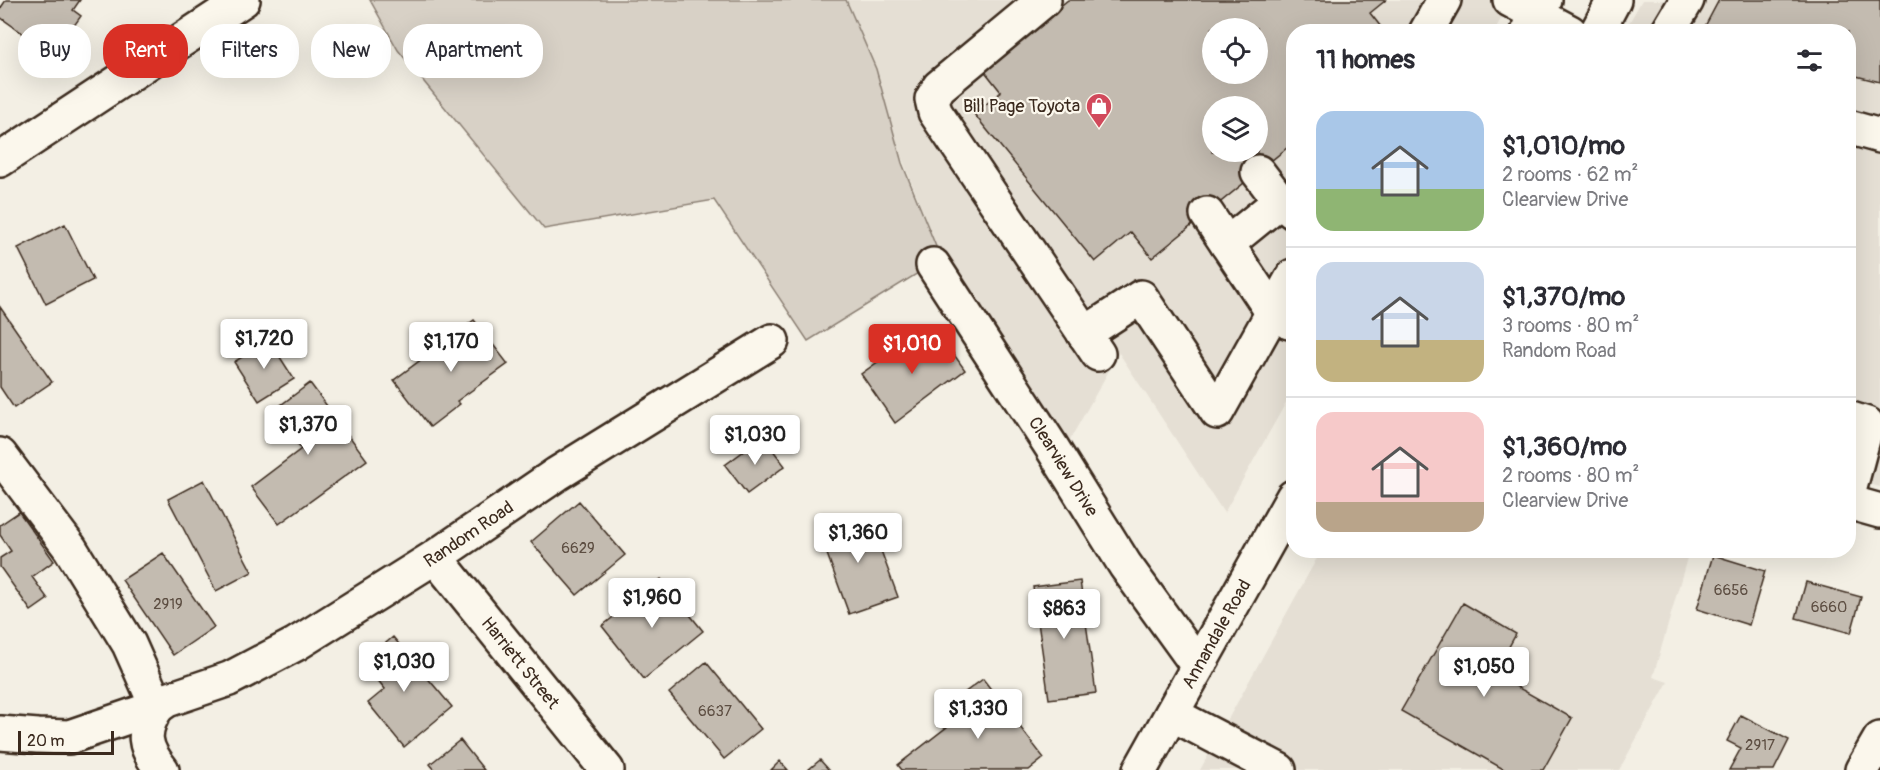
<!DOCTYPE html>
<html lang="en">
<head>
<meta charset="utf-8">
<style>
  :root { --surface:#fff; --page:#f7f7f7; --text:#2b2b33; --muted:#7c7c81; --line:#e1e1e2; --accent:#d93025 }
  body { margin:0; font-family:Pangolin,sans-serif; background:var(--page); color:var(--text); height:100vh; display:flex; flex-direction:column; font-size:22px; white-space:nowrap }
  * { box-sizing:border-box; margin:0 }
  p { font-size:20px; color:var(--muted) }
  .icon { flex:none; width:33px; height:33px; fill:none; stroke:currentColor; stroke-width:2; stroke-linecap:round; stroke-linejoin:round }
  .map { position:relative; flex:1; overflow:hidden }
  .drawer { position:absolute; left:1286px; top:24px; width:570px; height:534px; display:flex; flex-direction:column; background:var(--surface); border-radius:24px; box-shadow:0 6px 24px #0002 }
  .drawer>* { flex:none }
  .top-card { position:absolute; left:18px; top:24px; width:570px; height:54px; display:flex; gap:12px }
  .fabs { position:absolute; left:1202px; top:18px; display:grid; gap:12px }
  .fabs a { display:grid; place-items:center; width:66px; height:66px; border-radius:50%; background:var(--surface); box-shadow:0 6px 24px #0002; font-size:30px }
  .scale { position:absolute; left:18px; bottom:15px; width:96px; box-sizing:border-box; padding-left:6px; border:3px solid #3b2a1e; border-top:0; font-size:16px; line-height:21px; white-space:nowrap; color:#3b2a1e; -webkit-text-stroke:4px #fbf7ec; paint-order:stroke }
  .price { position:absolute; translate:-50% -51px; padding:0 14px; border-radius:6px; background:#fff; color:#222; font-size:20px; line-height:39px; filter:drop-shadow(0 2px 3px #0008) }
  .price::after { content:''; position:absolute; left:50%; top:36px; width:18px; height:14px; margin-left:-9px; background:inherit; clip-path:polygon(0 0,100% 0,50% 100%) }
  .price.active { background:var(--accent); color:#fff }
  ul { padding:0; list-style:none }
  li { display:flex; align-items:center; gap:18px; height:150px; padding:0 30px }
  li+li { border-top:2px solid var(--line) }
  li span { display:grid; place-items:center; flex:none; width:168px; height:120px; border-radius:18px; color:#555 }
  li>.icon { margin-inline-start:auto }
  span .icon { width:72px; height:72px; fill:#fffc; stroke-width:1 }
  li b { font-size:26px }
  h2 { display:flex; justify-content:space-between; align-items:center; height:72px; padding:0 30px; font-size:26px }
  .chip { padding:0 21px; border-radius:24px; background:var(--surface); box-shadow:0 6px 24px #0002; font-size:21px; line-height:54px }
  .chip.active { background:var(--accent); color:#fff }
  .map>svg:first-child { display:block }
</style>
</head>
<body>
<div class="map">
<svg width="1880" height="770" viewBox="0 0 1880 770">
  <rect width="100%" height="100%" fill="#f3efe4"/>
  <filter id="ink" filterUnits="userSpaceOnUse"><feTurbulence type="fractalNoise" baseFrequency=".0167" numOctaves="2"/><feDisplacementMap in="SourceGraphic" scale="12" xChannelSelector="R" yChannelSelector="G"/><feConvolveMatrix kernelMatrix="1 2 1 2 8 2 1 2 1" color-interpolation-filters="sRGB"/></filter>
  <g filter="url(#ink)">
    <path fill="#e5dfd4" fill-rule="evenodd" d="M841,0H1512L1494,31H1491L1488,27L1485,32H1293V390L1224,513L1119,353L1064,450L941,259ZM1212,28H1257V74H1212ZM1212,106H1257V152H1212Z
      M1642,0H1880V487L1848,478V32H1624Z
      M1321,551H1689L1653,677L1668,682L1619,770H1200Z"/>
    <path fill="#d8d1c6" stroke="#8a7e72" stroke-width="1.5" d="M370,0H846L876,69L902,163L941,259L808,341L714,200L544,229L398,50Z"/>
    <path fill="#c3bbb0" stroke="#3b2a1e" stroke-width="1.5" fill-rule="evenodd" d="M6,0H80L73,10L81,16L53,55L0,17V9Z
      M1068,0H1386L1370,13L1385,32H1293V143L1152,258L1131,232L1095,262L974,114L1001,92L983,69ZM1212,28H1257V74H1212ZM1212,106H1257V152H1212Z
      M1719,0H1880V82L1848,74V32H1702Z
      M65,224L93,280L46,304L18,248Z
      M0,307L52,382L14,408L0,387Z
      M474,320L508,364L457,401L460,404L430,427L394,380Z
      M940,335L965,370L895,423L861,374L914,336L923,348Z
      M269,340L294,379L259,401L234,362Z
      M310,383L367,460L279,524L251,487L301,449L273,411Z
      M763,437L785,466L747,494L725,465Z
      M204,480L252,572L216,591L168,499Z
      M579,501L625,555L577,595L531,542Z
      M19,512L54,561L32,577L48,599L31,611L0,567V558L11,551L0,535V525Z
      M868,515L898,597L849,614L819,532Z
      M163,553L214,627L173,655L122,580Z
      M1713,555L1765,571L1749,625L1697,609Z
      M661,579L703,631L644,679L602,626Z
      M1080,581L1096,693L1049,699L1033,587Z
      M1806,582L1861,597L1851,633L1796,618Z
      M1463,603L1516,634L1494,674L1572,718L1543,770H1505L1401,711Z
      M393,637L452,707L404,747L368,703L385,689L363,662Z
      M706,662L761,729L724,759L669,693Z
      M983,679L1044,758L1029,770H902L898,765L970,709L960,696Z
      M1741,715L1789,740L1774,770H1729L1741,748L1727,741Z
      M460,740L484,770H435L430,764Z
      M820,760L829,770H808Z
      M780,761L788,770H771Z"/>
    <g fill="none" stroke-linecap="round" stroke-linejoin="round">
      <g stroke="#3b2a1e" stroke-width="38">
        <g id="minor">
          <path d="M1044,0L939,87L932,99L935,112L1098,354"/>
          <path d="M1510,0L1570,32"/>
          <path d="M1426,32L1444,0"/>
          <path d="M1668,32L1687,0"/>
          <path d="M1848,127L1880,136"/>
          <path d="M0,160L243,0"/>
          <path d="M1258,172L1280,201L1293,212"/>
          <path d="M1207,214L1273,313L1289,322"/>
          <path d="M1227,244L1280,201"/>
          <path id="s1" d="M933,265L1051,446L1125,565L1198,666"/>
          <path d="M1084,334L1141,297L1217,412L1293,276"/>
          <path d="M1848,418L1867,424L1848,495"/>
          <path d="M0,455L70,548L129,644L157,707"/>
          <path d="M1848,502L1880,511"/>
          <path id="s2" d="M435,557L607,770"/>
          <path d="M157,707C141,732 143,747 162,770"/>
          <path d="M1172,714L1279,770"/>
          <path id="s3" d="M0,733L38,736L69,737L157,707L167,700L229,679L296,644L435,557L557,474L772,341"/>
          <path d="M1862,770L1880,739"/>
        </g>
      </g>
      <g stroke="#3b2a1e" stroke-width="38">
        <g id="major">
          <path d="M1528,32L1545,0"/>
          <path d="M1597,32L1614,0"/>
          <path id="s4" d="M1140,770L1293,497"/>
        </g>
      </g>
      <use href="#minor" stroke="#fbf7ec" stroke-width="33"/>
      <use href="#major" stroke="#fbf7ec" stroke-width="33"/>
    </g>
  </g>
  <defs>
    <g id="shop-pin" transform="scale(1.35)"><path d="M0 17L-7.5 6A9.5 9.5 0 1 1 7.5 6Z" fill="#d1495b" stroke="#fbf7ec"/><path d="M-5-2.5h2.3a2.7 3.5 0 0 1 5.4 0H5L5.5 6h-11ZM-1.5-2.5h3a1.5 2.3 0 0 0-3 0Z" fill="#fff"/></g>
  </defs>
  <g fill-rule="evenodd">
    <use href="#shop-pin" x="1099" y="106"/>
  </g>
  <g text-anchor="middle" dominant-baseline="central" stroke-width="4.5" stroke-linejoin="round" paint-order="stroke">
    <g font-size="15" fill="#5d4e42">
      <text x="578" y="548">6629</text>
      <text x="1731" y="590">6656</text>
      <text x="168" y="604">2919</text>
      <text x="1829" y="607">6660</text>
      <text x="715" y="711">6637</text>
      <text x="1760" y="745">2917</text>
    </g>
    <g font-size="18" fill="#3b2a1e" stroke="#fbf7ec" text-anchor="end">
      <text x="1080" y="106">Bill Page Toyota</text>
    </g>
    <g font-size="18" fill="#3b2a1e" stroke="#fbf7ec">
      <text stroke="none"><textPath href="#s1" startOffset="240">Clearview Drive</textPath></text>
      <text stroke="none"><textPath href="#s3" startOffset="520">Random Road</textPath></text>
      <text stroke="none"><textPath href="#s4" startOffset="156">Annandale Road</textPath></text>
      <text stroke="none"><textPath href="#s2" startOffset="136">Harriett Street</textPath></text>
    </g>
  </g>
</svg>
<div class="fabs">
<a><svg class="icon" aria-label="locate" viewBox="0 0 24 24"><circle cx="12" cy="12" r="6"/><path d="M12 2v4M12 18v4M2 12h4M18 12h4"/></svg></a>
<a><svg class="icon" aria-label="layers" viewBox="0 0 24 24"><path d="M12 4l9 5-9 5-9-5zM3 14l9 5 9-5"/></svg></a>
</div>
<div class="scale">20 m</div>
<b class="price" style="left:264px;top:370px">$1,720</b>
<b class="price" style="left:451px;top:373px">$1,170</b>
<b class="price active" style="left:912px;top:375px">$1,010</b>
<b class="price" style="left:308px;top:456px">$1,370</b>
<b class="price" style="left:755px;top:466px">$1,030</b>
<b class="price" style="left:858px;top:564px">$1,360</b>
<b class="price" style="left:652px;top:629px">$1,960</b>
<b class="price" style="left:1064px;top:640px">$863</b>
<b class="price" style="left:404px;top:693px">$1,030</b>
<b class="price" style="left:1484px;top:698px">$1,050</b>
<b class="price" style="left:978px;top:740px">$1,330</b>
<div class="top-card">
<a class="chip">Buy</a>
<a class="chip active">Rent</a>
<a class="chip">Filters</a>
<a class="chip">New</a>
<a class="chip">Apartment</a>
</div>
<section class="drawer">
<h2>11 homes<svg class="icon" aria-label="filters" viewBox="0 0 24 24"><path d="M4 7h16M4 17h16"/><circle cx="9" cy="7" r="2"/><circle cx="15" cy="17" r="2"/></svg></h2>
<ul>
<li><span style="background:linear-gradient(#a9c7e8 65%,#8fb573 0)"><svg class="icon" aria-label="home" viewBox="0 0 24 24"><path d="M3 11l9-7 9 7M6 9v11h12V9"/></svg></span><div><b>$1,010/mo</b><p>2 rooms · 62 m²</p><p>Clearview Drive</p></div></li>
<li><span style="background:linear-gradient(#c9d6e8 65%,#c2b280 0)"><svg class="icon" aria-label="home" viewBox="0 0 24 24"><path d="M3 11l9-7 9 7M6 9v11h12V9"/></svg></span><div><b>$1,370/mo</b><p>3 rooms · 80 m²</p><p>Random Road</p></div></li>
<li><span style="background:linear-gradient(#f6c9c9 75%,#b9a48a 0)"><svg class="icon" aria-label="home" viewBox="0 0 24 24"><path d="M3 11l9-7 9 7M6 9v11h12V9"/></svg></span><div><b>$1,360/mo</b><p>2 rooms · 80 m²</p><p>Clearview Drive</p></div></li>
</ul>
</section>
</div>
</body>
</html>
